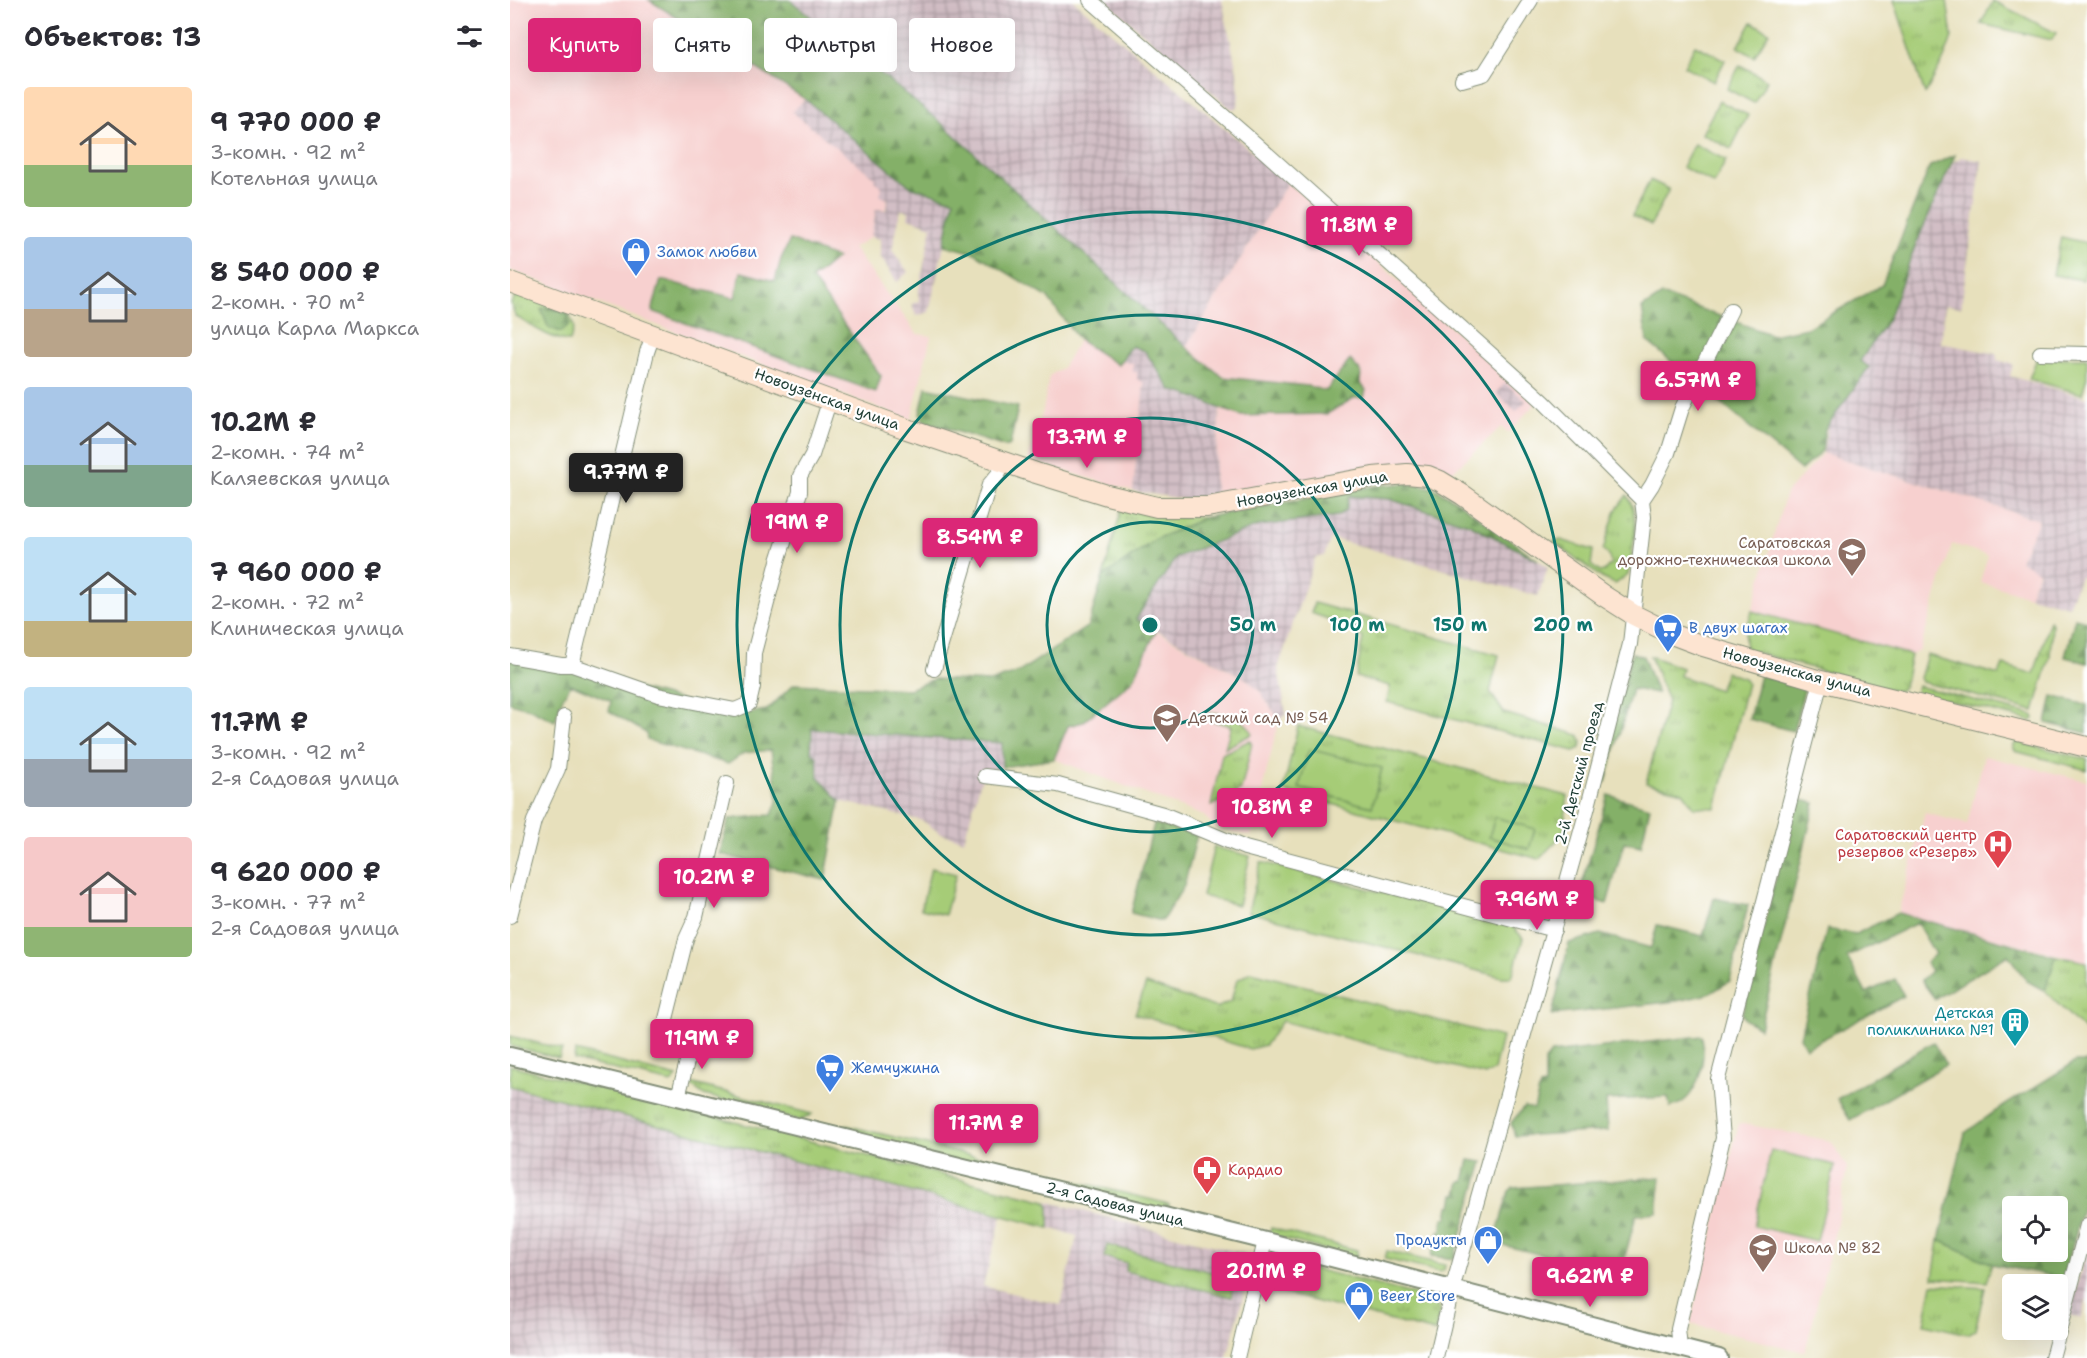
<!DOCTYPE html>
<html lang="ru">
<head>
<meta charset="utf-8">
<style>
  :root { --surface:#fff; --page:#f2f2f3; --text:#2b2b33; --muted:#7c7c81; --accent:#db2777 }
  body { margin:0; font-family:"Shantell Sans",sans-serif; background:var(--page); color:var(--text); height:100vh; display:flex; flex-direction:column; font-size:22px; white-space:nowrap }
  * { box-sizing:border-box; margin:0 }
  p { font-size:20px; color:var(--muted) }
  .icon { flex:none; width:33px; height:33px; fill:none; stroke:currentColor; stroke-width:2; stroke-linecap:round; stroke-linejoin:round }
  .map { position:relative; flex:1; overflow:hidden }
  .panel { display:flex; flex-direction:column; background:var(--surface); width:510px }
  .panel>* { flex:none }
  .banner { position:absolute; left:18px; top:18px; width:570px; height:54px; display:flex; gap:12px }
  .tools { position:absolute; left:1492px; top:1196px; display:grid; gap:12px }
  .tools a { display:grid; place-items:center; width:66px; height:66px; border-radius:6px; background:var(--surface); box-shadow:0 6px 24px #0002; font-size:30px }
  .price { position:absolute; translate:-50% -51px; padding:0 14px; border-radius:6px; background:var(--accent); color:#fff; font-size:20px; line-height:39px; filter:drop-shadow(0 2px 3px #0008) }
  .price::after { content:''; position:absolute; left:50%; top:36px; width:18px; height:14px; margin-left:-9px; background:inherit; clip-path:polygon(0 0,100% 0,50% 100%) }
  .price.on { background:#222; color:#fff }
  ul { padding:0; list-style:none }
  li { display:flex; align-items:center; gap:18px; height:150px; padding:0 24px }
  li span { display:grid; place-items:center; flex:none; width:168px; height:120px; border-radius:6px; color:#555 }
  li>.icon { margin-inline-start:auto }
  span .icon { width:72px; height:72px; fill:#fffc; stroke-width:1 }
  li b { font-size:26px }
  h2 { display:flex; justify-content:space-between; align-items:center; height:72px; padding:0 24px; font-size:26px }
  .chip { padding:0 21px; border-radius:6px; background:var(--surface); box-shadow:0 6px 24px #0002; font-size:21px; line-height:54px }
  .chip.on { background:var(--accent); color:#fff }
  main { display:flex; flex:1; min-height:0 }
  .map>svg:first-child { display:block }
</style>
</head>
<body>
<main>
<section class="panel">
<h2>Объектов: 13<svg class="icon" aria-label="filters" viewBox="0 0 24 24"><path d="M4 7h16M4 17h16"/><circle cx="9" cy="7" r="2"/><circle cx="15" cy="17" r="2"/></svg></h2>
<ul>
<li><span style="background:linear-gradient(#ffd9b3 65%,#8fb573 0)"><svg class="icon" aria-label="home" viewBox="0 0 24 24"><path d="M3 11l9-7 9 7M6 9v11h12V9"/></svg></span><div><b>9 770 000 ₽</b><p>3-комн. · 92 m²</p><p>Котельная улица</p></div></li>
<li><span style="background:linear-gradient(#a9c7e8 60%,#b9a48a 0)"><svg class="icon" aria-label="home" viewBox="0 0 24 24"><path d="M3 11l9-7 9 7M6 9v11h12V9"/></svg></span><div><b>8 540 000 ₽</b><p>2-комн. · 70 m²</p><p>улица Карла Маркса</p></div></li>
<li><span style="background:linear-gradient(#a9c7e8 65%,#7fa58c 0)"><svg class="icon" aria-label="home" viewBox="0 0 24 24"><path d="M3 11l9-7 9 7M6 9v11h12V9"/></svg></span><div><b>10.2M ₽</b><p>2-комн. · 74 m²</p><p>Каляевская улица</p></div></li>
<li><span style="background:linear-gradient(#bfe0f5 70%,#c2b280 0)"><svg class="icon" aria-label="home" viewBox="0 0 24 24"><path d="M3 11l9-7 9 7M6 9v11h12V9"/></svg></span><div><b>7 960 000 ₽</b><p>2-комн. · 72 m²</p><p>Клиническая улица</p></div></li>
<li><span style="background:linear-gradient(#bfe0f5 60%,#9aa5b1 0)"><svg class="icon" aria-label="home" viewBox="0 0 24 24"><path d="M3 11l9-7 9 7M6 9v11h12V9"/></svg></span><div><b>11.7M ₽</b><p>3-комн. · 92 m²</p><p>2-я Садовая улица</p></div></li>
<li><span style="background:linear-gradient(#f6c9c9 75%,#8fb573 0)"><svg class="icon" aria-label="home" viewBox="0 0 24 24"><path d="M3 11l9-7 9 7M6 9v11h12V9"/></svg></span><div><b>9 620 000 ₽</b><p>3-комн. · 77 m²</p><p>2-я Садовая улица</p></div></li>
</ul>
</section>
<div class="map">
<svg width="1577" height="1358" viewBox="0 0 1577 1358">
  <defs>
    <pattern id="industrial-grid" width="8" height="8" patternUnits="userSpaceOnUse" patternTransform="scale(1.5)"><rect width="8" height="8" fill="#d2bec5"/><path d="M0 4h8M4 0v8" fill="none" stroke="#aa9ca1"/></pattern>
    <pattern id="grass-tufts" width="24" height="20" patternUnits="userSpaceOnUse" patternTransform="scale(1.5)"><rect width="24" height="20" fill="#a6cc77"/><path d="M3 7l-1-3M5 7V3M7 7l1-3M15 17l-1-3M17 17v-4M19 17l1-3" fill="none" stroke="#87a762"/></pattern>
    <pattern id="forest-firs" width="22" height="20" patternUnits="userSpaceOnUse" patternTransform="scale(1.5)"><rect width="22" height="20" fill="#84b068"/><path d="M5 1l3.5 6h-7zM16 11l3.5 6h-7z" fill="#6b9056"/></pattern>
  </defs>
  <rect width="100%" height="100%" fill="#fff"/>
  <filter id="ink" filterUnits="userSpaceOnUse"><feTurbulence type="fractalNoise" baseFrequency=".0167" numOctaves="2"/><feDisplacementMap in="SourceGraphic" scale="12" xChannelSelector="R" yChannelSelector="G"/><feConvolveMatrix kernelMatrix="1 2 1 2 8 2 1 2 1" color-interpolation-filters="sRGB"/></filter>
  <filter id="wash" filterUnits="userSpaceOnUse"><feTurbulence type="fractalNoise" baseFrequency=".008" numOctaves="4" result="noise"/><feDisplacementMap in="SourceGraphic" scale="24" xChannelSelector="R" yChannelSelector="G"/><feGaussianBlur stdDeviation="1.35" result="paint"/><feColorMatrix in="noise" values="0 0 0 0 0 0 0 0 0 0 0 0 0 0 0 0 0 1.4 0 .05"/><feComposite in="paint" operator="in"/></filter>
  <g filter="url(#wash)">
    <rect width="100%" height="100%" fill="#e7e0bc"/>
    <path fill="#f7d0cf" d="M0,0H139L295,99L283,112L366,178L373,187L378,198L375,210L366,209L361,237L343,248L407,334L421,336L401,420L0,270Z
      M778,182L1026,403L998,433L991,427L938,476L928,469L916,466L707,499L704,482L713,377L676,347Z
      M569,340L608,365L614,355V362H623L634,383L623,491L518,460L533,411L539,376L552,368Z
      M1313,453L1529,520L1510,561L1529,570L1519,596L1470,582L1478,555L1442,544L1410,650L1401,655L1242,611L1276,493Z
      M646,631L738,680L750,691L769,720L741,836L705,827L694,816L544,759L558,726L573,722L623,680Z
      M1474,756L1577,781V962L1388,913L1415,813L1457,824Z
      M1229,1123L1321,1141L1337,1167L1327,1223L1295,1352L1180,1324Z"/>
    <path fill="url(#industrial-grid)" d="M280,0H563L778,182L676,347L429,121Z
      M594,0H712L727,72L729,92L728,107L724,109L720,108Z
      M295,99L400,186L444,200L419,312L406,316L402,304L409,301L408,294L422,226L398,218L399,211L391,210L382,250L398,272L387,282L370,256V239L361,237L366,209L376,210L378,199L370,196L372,187L364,181L365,178L282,112Z
      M1452,157L1472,161L1451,307L1435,305L1431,343L1487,354V360L1503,364L1500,376L1577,398V578L1570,577L1558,606L1519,596L1529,571L1510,561L1529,520L1313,453L1319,418L1350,362L1378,319L1406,244L1443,162Z
      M622,345L635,351L661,390L692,398L710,408L704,482L707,499H672L623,491L634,383L627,379V372H623V363L614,362V355Z
      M995,383L1016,401L1006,411L986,393Z
      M838,496L879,499L959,524L1028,560L1038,567L1028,596L821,538L814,556L805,558L768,668L776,714L769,720L750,691L738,680L626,619L665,557L748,526L828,516L836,510Z
      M302,729L493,743L492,767L471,780L454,840L430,833L413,821L330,801L308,776L307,757L301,751Z
      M0,1086L492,1216L473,1286L551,1305L567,1236L539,1228V1207L536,1201L735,1254L740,1260L741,1267L717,1358H0Z
      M1577,1247V1298L1571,1319L1559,1315Z"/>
    <path fill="url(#grass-tufts)" stroke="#628456" stroke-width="1.5" d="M1384,0H1437L1442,37L1434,59L1415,94Z
      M1483,1L1546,33L1542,40L1471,24Z
      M1242,22L1259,32L1244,57L1228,47Z
      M1185,45L1215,60L1204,82L1174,66Z
      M1230,65L1257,80L1244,103L1217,89Z
      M1209,101L1238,115L1221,149L1192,134Z
      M1140,180L1159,189L1141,225L1122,216Z
      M1551,237L1577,243V265L1573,280L1543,275Z
      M11,294L59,313L64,327L60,341C43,341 20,325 5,316L1,303L5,297Z
      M1117,495C1132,520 1122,548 1118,575L1105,584L1092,578L1044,542L1051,540L1083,550L1081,565L1090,572L1094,571L1101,563L1098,554L1093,550L1106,510Z
      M612,507L669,517H697L646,539L593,577Z
      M804,603L989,655L980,692L994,713L1069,735L1072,742L1071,748L1064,751L877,702L880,686L846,677L853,638L838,626L801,613Z
      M1242,611L1401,655L1394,687L1390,690L1385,691L1238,650C1230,639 1239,623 1242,611Z
      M1540,620L1542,624L1540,657L1524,711L1412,682L1410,678L1417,655L1489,675L1493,665L1524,674Z
      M1140,656L1172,668L1170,676L1209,690L1216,672L1234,678L1237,683L1206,808L1184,807L1173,792L1136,783L1158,701Z
      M1408,686L1523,715L1524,719L1521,721L1407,693L1406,689Z
      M701,712C716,716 738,717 742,734L715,748L721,726L699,720Z
      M788,726L1058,796L1053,834L1029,859L773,791Z
      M740,740L742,743L731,790L701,806L712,754Z
      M1507,742L1577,759V770L1505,751L1503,746Z
      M751,862L1001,925L1013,938L1002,977H992L738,912Z
      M1546,956L1577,962V1033L1535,991Z
      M741,972L992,1037L984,1070L975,1075L772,1021L755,1045L740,1049L625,1014L636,984L707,1008L721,1001L727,980Z
      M0,1036L52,1049L49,1058L0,1046Z
      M65,1051L167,1077L161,1083L64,1060Z
      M0,1065L536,1201L539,1207V1228L0,1086Z
      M176,1082L302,1114L291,1121L194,1095Z
      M335,1125L659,1204L657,1214L333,1133Z
      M761,1228L847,1250L846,1258L759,1235Z
      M1429,1240L1482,1264L1476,1282L1423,1278Z
      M597,1245L721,1277L722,1297L615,1271L617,1263L594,1257Z
      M877,1251L935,1265L934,1270L929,1272L875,1259Z
      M777,1262L918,1298L930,1310L925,1332L757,1289L765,1266Z
      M1422,1284L1475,1288L1465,1330L1458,1334L1414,1324Z"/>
    <path fill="url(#forest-firs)" stroke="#52764e" stroke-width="1.5" fill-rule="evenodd" d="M139,0H280L429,121L676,347L713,377L798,386L816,391L840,360L851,372L850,383L856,390L854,398H844L817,414L730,416C723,412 715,411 707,407C691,399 679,395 661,390L635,351L622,346L608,365L569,340L537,297L465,253L434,245L444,200L400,186L295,99Z
      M1445,155L1406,244L1378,319L1350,361L1359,367L1315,429L1312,451L1291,470L1137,341L1132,308L1152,295L1262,335L1297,328L1372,285L1420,166Z
      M280,240L327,258L302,279L371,376L366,392L142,311L151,280L225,298L231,272L265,281L271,259Z
      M39,307L58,315L59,325L50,332L38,327L31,309Z
      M416,387L508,407L500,445L495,447L414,421L410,414Z
      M900,483L924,488L946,501L1028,560L959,524L879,499L839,496L836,510L828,516L748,526L666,557L626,619L646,631L623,680L573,722L558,726L544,759L492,767V743L302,729L301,751L307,757L308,776L330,801L315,880L210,854L219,819L262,815L268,799L261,750L234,753L218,764L137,740L136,733L99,711L101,701L61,684L52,699L45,721L18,708L0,703V659L69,672L225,715L257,710L284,684L399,689L424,679L480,682L509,672L578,626L593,577L646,539L697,517L865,486Z
      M1565,618L1577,621V663L1555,657Z
      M1122,653L1133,656L1147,693L1122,689L1096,782L1089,779Z
      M1250,675L1295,687L1283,731L1239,719Z
      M1542,696L1577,705V733L1536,723Z
      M1098,795L1140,807L1131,846L1114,842L1097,904L1069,895Z
      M1291,800L1305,803L1250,1028L1236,1020L1232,1014L1285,802Z
      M644,824L687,835L674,886L652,921L621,913Z
      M1204,898L1238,905L1220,981L1199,994L1167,1001L1042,1015L1059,943L1090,934L1141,948L1147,925L1193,936Z
      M1388,913L1546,956L1535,991L1517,981L1498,955L1425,999L1411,980L1421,971L1416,963L1425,954L1407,923L1337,957L1356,993L1385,979L1394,996L1296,1048L1290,1037L1317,929L1346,934Z
      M1192,1036C1196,1060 1189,1102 1160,1107L1158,1097L1096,1100L1098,1131L1005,1136L1001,1123L1014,1107L1024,1109L1030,1087L1035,1086V1061L1041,1053Z
      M1423,1042L1436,1065L1340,1120L1327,1099Z
      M1565,1062H1577V1190L1554,1278L1482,1264L1429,1240L1455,1133L1484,1112ZM1503,1206H1548V1251H1503Z
      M959,1160L973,1162L944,1259L921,1256L924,1244H927L929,1231L931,1232L934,1218H937L939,1206H942L944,1194H947L950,1182H954Z
      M1151,1177L1147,1213L1126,1215L1113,1264L1105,1273L984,1243L999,1191L1003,1188Z"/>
    <path fill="#a6cc77" stroke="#628456" stroke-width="1.5" d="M1184,144L1216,160L1204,184L1172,167Z
      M1527,358H1577V377L1572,394L1519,379Z
      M799,749L872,768L862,807L789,788Z
      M985,817L1025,829L1019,849L979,837Z
      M704,847L740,856L728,905L692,896Z
      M421,868L446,874L435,915L411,909Z
      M1261,1150L1325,1165L1307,1241L1244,1226Z"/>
  </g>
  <g filter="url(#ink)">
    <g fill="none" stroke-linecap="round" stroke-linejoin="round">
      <g stroke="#838e78" stroke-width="16">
        <path id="minor" d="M580,0L746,144L983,356L1034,402L1132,500
          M952,80L974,74L1021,0
          M1530,353L1577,354
          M0,656L51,665H62L148,695L225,710L239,704L243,687L244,653L268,561L290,492V476L302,455L320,399
          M62,665L137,352L143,335
          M424,669L479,485L489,473L493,462
          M475,776L548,785L653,814L735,848L1044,930
          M0,916L24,821L48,769L54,717
          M154,1027L176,939L186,917L217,783
          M168,1097L184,1034
          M1170,1348L1168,1329L1213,1138L1208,1079L1311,681
          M727,1358L755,1241
          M926,1358L942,1290L1077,810L1120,644L1134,517L1132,500L1142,485L1158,453L1172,408L1221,310
          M1542,1358L1577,1225"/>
      </g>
      <g stroke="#838e78" stroke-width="20">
        <path id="tertiary" d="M0,1056L740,1237L1209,1358"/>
      </g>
      <g stroke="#838e78" stroke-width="22">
        <path id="secondary" d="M0,282L397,429L526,473L597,495L647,507H697L863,477L897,474L918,476L930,481L953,495L1094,596L1124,615L1164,635L1193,646L1311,681L1577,747"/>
      </g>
      <use href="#minor" stroke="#fff" stroke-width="14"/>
      <use href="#tertiary" stroke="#fff" stroke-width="16"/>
      <use href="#secondary" stroke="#fde4d1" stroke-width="20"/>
    </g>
  </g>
  <g fill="none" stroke="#0f766e" stroke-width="3">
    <circle cx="640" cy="625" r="103"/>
    <circle cx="640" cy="625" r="207"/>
    <circle cx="640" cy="625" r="310"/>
    <circle cx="640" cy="625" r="413"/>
  </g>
  <defs>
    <g id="shop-pin" transform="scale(1.5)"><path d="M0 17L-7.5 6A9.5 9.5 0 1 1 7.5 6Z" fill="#3f7fe0" stroke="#fff"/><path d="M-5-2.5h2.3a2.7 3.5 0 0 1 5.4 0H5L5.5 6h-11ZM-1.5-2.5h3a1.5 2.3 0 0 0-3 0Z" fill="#fff"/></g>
    <g id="university-pin" transform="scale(1.5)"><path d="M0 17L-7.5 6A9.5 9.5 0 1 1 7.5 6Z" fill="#8d6e63" stroke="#fff"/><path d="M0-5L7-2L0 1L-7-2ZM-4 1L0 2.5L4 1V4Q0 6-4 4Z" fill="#fff"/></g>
    <g id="supermarket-pin" transform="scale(1.5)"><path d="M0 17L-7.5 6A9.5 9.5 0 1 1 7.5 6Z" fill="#3f7fe0" stroke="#fff"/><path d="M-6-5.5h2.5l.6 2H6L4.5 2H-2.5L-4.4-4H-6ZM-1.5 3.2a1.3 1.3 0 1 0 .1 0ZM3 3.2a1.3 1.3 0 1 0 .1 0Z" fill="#fff"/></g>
    <g id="school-pin" transform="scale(1.5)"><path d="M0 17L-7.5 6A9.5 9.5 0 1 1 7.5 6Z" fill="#8d6e63" stroke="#fff"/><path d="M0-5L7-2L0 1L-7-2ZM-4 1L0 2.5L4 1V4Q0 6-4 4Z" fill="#fff"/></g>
    <g id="hospital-pin" transform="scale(1.5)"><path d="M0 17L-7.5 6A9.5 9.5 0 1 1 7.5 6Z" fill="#e0444e" stroke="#fff"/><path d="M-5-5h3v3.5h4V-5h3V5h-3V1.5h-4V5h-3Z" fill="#fff"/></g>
    <g id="building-pin" transform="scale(1.5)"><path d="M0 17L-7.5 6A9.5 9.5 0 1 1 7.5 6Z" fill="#0f9aa8" stroke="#fff"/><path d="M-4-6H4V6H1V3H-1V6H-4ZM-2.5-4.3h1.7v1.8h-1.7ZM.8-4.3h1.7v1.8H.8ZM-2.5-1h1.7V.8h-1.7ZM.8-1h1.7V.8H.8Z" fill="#fff"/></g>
    <g id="pharmacy-pin" transform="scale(1.5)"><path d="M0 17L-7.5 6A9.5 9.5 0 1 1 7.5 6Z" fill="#e0444e" stroke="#fff"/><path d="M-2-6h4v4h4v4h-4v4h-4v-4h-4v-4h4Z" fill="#fff"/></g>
  </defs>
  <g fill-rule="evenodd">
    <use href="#shop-pin" x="126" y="252"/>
    <use href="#university-pin" x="1342" y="552"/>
    <use href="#supermarket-pin" x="1158" y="628"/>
    <use href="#school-pin" x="657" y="718"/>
    <use href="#hospital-pin" x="1488" y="844"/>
    <use href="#building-pin" x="1505" y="1022"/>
    <use href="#supermarket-pin" x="320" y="1068"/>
    <use href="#pharmacy-pin" x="697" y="1170"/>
    <use href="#shop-pin" x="978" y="1240"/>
    <use href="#school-pin" x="1253" y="1248"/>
    <use href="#shop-pin" x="849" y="1296"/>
  </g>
  <g text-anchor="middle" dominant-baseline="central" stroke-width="4.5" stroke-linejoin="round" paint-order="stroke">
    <g font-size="15" fill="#366cbe" stroke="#fff" text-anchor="start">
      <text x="147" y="252">Замок любви</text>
      <text x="1179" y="628">В двух шагах</text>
      <text x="341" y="1068">Жемчужина</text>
      <text x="957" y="1240" text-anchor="end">Продукты</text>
      <text x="870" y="1296">Beer Store</text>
    </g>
    <g font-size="15" fill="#1f3d34" stroke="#fff">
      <text transform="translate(317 399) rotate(20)">Новоузенская улица</text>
      <text transform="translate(802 489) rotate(-10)">Новоузенская улица</text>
      <text transform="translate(1287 672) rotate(15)">Новоузенская улица</text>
      <text transform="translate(1069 773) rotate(-75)">2-й Детский проезд</text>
      <text transform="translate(605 1204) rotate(14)">2-я Садовая улица</text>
    </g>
    <g font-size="15" fill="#785e54" stroke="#fff" text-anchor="start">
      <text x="1321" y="543" text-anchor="end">Саратовская<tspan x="1321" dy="17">дорожно-техническая школа</tspan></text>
      <text x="678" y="718">Детский сад № 54</text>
      <text x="1274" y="1248">Школа № 82</text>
    </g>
    <g font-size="15" fill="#be3a42" stroke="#fff" text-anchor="end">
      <text x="1467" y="835">Саратовский центр<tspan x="1467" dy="17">резервов «Резерв»</tspan></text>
      <text x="718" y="1170" text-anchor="start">Кардио</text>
    </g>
    <g font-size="15" fill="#0d838f" stroke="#fff" text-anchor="end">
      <text x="1484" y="1013">Детская<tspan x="1484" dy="17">поликлиника №1</tspan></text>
    </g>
  </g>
  <circle cx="640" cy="625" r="9" fill="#0f766e" stroke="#fff" stroke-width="3"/>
  <g font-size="18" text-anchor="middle" font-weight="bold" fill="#0f766e" stroke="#fff" stroke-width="4.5" stroke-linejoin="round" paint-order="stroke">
    <text x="743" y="631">50 m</text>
    <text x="847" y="631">100 m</text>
    <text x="950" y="631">150 m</text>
    <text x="1053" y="631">200 m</text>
  </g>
</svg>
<div class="tools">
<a><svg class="icon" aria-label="locate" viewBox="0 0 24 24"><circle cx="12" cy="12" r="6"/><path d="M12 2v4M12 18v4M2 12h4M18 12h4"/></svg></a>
<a><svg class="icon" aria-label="layers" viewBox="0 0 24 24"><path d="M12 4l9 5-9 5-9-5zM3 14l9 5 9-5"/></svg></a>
</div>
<b class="price" style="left:849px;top:257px">11.8M ₽</b>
<b class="price" style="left:1188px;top:412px">6.57M ₽</b>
<b class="price" style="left:577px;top:469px">13.7M ₽</b>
<b class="price on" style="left:116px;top:504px">9.77M ₽</b>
<b class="price" style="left:287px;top:554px">19M ₽</b>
<b class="price" style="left:470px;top:569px">8.54M ₽</b>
<b class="price" style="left:762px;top:839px">10.8M ₽</b>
<b class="price" style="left:204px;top:909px">10.2M ₽</b>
<b class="price" style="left:1027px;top:931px">7.96M ₽</b>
<b class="price" style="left:192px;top:1070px">11.9M ₽</b>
<b class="price" style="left:476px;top:1155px">11.7M ₽</b>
<b class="price" style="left:756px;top:1303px">20.1M ₽</b>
<b class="price" style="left:1080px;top:1308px">9.62M ₽</b>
<div class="banner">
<a class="chip on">Купить</a>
<a class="chip">Снять</a>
<a class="chip">Фильтры</a>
<a class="chip">Новое</a>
</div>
</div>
</main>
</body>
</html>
